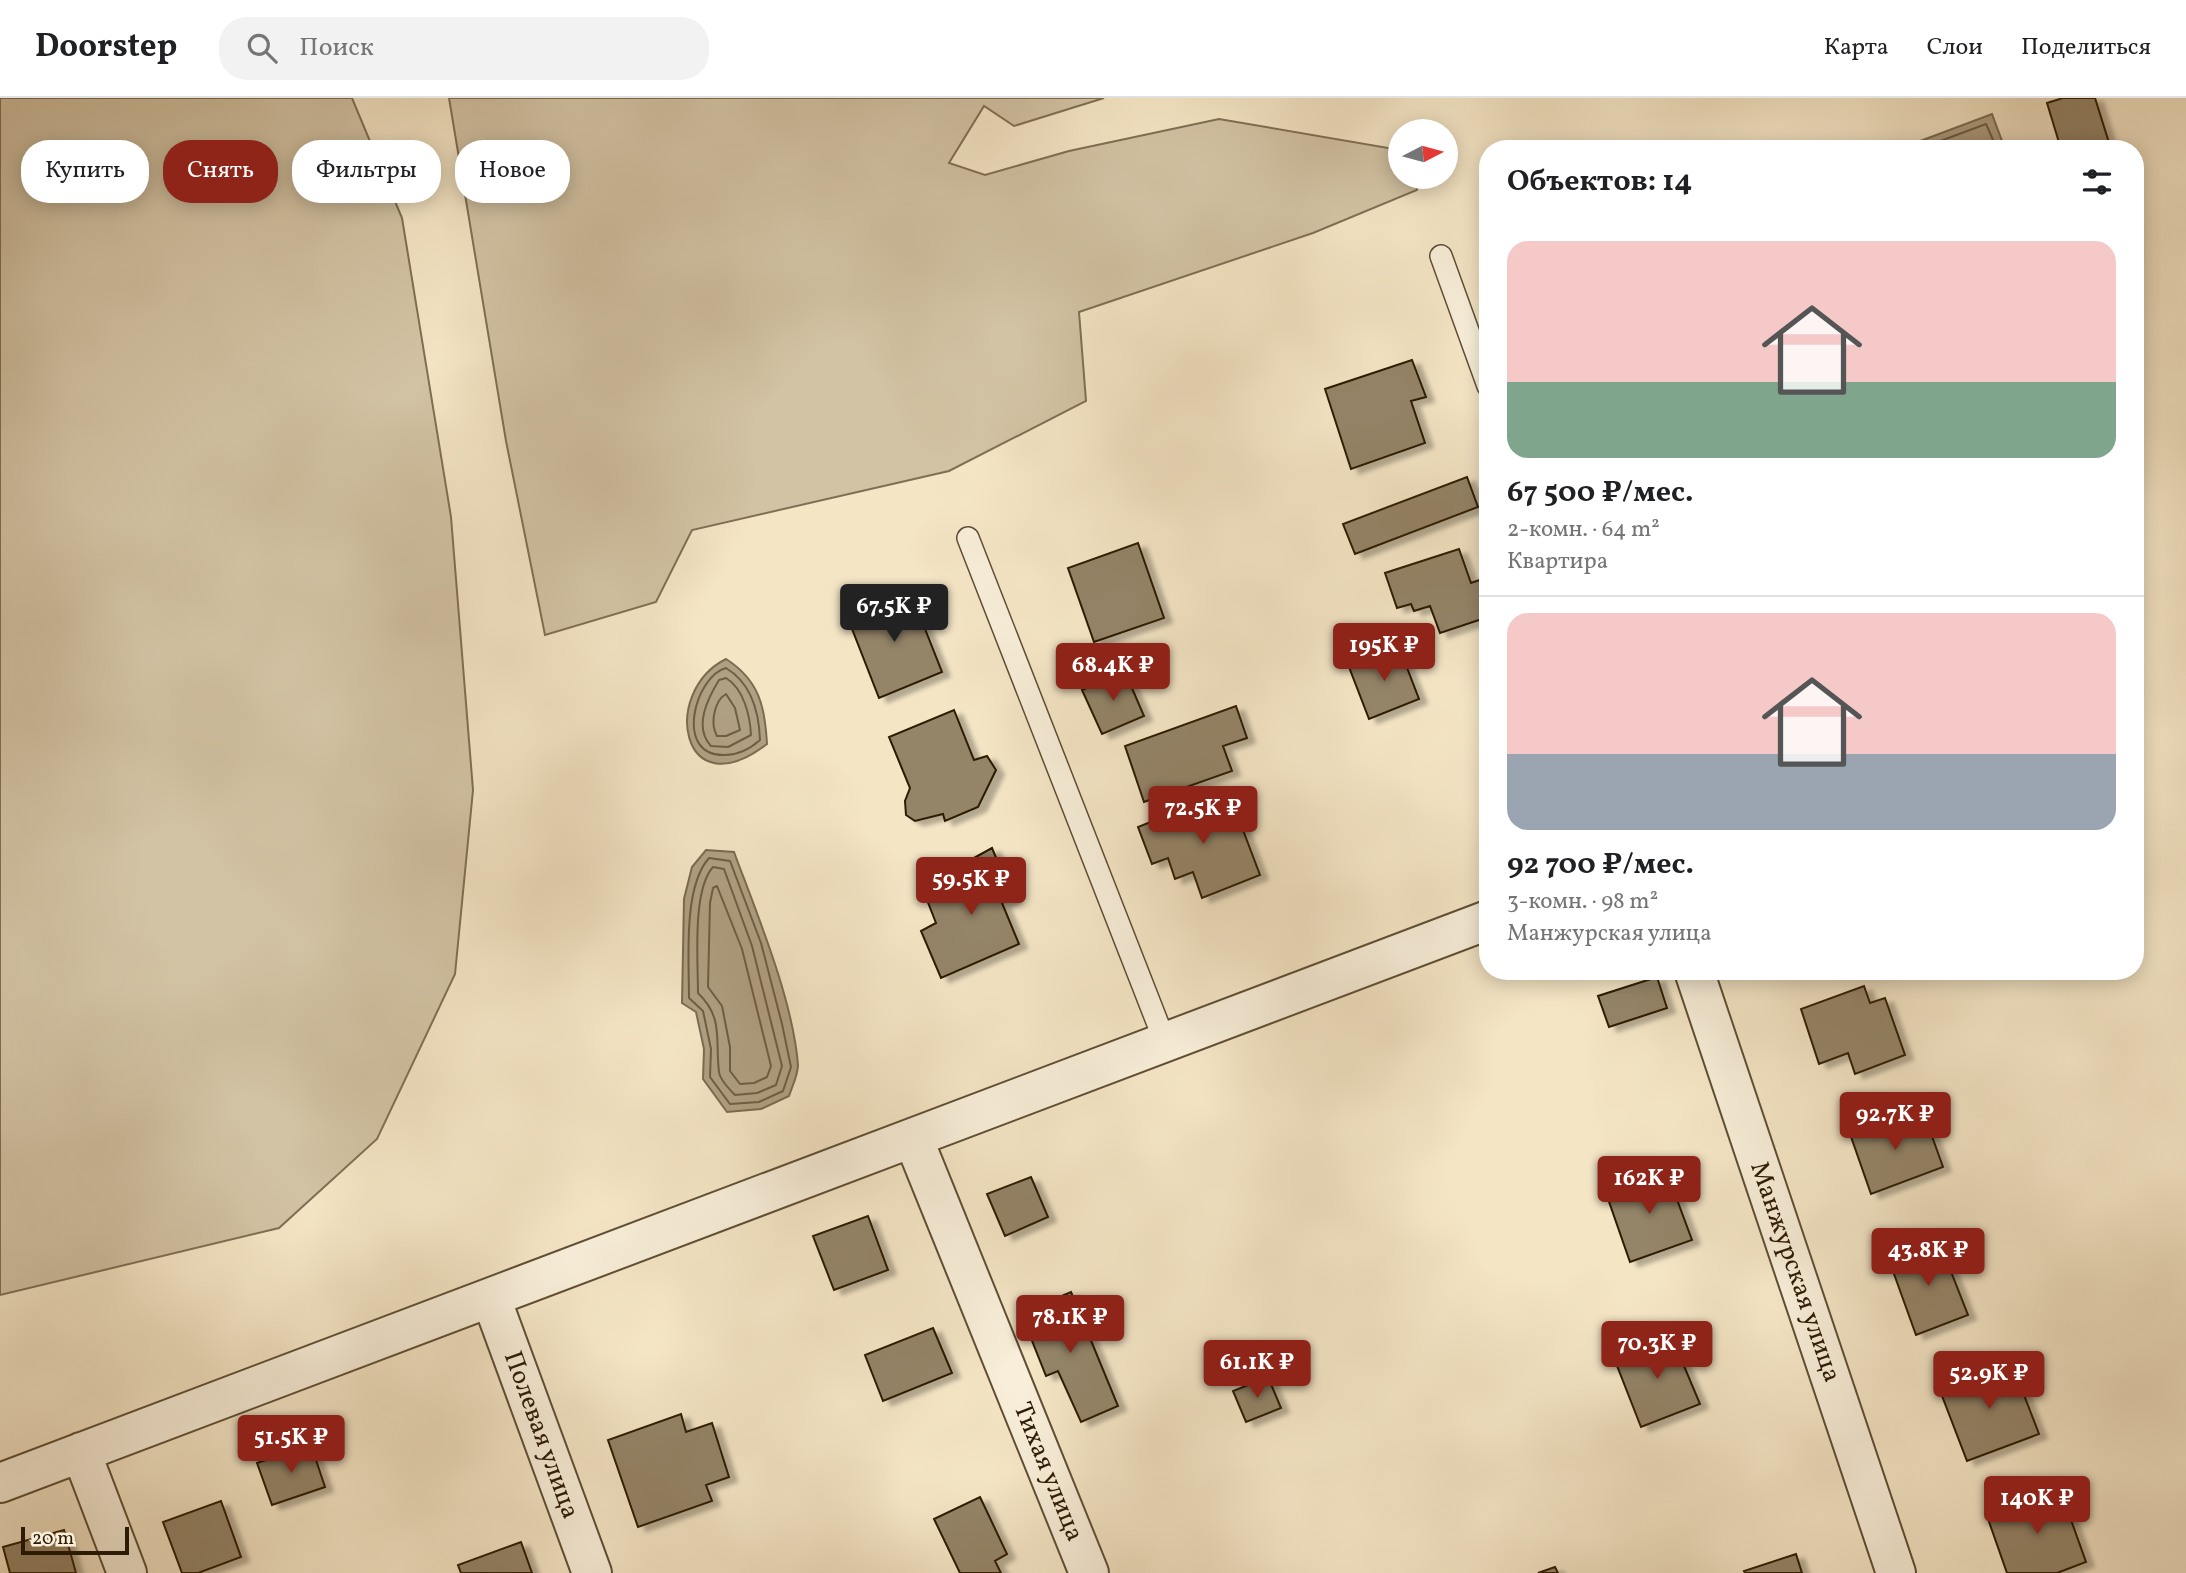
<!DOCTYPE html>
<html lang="ru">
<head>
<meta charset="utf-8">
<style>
  :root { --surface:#fff; --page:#f2f2f2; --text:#202124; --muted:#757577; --line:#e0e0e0; --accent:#8f2418 }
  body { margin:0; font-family:Vollkorn,serif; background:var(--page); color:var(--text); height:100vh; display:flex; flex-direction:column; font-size:26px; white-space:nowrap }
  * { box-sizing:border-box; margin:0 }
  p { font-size:23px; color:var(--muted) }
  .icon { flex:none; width:38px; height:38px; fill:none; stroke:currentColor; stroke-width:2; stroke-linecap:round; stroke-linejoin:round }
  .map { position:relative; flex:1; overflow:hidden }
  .sheet { position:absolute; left:1479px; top:42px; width:665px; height:840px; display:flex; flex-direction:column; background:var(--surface); border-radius:28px; box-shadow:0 4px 18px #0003 }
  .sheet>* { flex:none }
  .banner { position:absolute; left:21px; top:42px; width:665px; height:63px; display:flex; gap:14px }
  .needle { width:46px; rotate:84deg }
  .controls { position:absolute; left:1388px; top:21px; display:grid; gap:14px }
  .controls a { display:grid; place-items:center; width:70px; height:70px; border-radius:50%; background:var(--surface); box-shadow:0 4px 18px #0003; font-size:35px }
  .scale { position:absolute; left:21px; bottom:18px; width:108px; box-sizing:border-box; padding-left:7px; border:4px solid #2d1b04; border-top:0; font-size:19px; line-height:24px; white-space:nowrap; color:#2d1b04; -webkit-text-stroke:5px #f8eed9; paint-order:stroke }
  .price { position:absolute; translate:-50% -60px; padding:0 16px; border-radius:7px; background:var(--accent); color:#fff; font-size:23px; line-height:46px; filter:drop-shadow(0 2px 4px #0008) }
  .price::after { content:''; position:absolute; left:50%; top:42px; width:21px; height:16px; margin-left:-10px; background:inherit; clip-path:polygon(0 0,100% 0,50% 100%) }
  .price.current { background:#222; color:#fff }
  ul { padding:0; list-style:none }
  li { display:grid; align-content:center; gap:14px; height:371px; padding:0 28px }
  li+li { border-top:2px solid var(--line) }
  li span { display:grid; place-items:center; height:217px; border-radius:21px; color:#555 }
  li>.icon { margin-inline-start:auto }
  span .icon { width:126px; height:126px; fill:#fffc; stroke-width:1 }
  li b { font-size:30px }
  h2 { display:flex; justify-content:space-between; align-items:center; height:84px; padding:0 28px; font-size:30px }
  .chip { padding:0 24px; border-radius:28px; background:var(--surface); box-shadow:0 4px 18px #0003; font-size:24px; line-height:63px }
  .chip.current { background:var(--accent); color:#fff }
  header { display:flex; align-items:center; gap:42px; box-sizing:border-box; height:98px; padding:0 35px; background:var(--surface); border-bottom:2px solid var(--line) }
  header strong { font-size:33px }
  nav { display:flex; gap:38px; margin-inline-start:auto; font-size:24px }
  .search { width:490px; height:63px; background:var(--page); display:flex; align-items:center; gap:18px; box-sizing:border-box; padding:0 24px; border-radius:28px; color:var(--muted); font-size:26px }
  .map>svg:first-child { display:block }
</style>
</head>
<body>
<header>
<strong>Doorstep</strong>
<div class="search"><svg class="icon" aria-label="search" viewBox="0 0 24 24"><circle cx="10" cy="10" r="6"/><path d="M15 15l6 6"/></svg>Поиск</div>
<nav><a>Карта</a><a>Слои</a><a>Поделиться</a></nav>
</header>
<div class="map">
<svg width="2186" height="1475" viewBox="0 0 2186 1475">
  <defs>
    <filter id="shadow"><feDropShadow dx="8" dy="4.5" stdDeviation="2" flood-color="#0004"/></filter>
  </defs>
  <rect width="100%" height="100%" fill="#f4e5c5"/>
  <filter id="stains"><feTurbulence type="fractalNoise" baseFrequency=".00286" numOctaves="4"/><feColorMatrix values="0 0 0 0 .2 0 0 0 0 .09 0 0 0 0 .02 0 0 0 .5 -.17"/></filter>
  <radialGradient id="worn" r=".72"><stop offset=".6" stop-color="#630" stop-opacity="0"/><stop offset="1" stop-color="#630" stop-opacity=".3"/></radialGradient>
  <path fill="#d2c3a4" stroke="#806f54" stroke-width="2" d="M0,0H352L402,120L451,419L473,692L455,876L377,1041L279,1130L0,1197Z
    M449,0H1104L1014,28L984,8L949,65L985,77L1069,53L1219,21L1400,52V79H1414L1417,92L1313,135L1079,214L1086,303L949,373L692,432L656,504L545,537L506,343Z"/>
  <path fill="#b0a083" stroke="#7c6b50" stroke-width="2" d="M1992,16L2005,51H1899Z
    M726,561C759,582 765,608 767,646C681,712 660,594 726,561Z
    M706,752L734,754C757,816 793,902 798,967C798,977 792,989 789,998L761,1011L727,1014L703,981L704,951L696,914L682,905L684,801L692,769Z"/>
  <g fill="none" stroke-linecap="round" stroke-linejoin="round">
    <path stroke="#6e5e44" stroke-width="2" d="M1919,51L1986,26L1997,51
      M726,570C751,585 759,613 760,642C751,650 738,657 725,657C673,659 695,578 726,570Z
      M726,580C744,591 750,618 751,637L728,649L711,648C693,629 708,600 719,582Z
      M726,596L735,610L740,632L726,638H717C710,626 714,603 726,596Z
      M709,760L730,763L761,845L782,926L791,969L783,993L759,1004L730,1006L710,979L711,951L703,913L689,900C689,861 683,789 709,760Z
      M713,769L724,771L752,848L782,968L776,987L757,995L735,997C729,991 720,982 719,974C715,942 724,920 698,895C698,864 692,792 713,769Z
      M717,788L742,851L771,968L767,979L754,985L740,986L730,973V949L722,908L708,889L710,805L713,790Z"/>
  </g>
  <path fill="#948468" stroke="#2d1b04" stroke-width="2" filter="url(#shadow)" d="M2063,0H2095L2111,51H2061L2047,5Z
    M1412,262L1426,299L1411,303L1425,345L1351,371L1325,291Z
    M1467,379L1478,409L1355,456L1343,426Z
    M1138,445L1164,520L1094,544L1068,470Z
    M1459,451L1471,485L1488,479V519L1440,535L1430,508L1414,513L1411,506L1397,510L1385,475Z
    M910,493L942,574L879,600L847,518Z
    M1399,549L1419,601L1369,621L1349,569Z
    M1125,574L1144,618L1102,636L1082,592Z
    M1236,608L1247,640L1223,648L1232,673L1144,704L1125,648Z
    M954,612L974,662L987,658L996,672L978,709L945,723L943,716L915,723L906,717L905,703L910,690L889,639Z
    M1212,699L1235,711L1260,777L1202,800L1193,774L1175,781L1168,760L1152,766L1138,729Z
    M992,750L1013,800L1002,805L1019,846L941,880L921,833L936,825L927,802L956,789L963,766Z
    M1657,879L1667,910L1609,929L1598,898Z
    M1864,888L1870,905L1885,900L1905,957L1855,976L1848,955L1819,966L1801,911Z
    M1924,1016L1943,1069L1871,1096L1849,1033L1881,1020L1885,1032Z
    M1666,1072L1692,1142L1630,1164L1606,1095Z
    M1031,1079L1048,1119L1005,1138L987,1096Z
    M868,1118L888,1172L834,1192L813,1138Z
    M1939,1143L1968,1217L1916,1237L1889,1162Z
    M1071,1194L1118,1308L1081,1324L1058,1273L1046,1278L1021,1215Z
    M933,1230L952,1275L883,1303L865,1257Z
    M1671,1237L1700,1306L1641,1329L1614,1260Z
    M2011,1263L2039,1336L1967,1363L1939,1290Z
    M1268,1279L1281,1310L1246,1324L1233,1293Z
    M681,1316L686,1334L712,1325L729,1379L706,1387L712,1403L638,1429L608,1342Z
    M311,1347L325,1389L272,1407L257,1365Z
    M2060,1391L2086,1464L2057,1475H2007L1987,1418Z
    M980,1399L1007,1456L995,1463L1001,1475H960L934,1421Z
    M221,1403L241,1459L198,1475H182L163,1424Z
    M64,1432L76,1475H10L3,1449Z
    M521,1444L532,1475H461L458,1467Z
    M1796,1456L1802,1475H1745L1744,1473Z
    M1555,1469L1558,1475H1538Z"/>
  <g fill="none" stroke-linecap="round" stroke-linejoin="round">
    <g stroke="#5f4e34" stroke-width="24">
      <path id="lane" d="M1441,158L1488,288
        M968,440L1165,944"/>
    </g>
    <g stroke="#5f4e34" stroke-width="42">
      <path id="street" d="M1694,873L1896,1475
        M913,1040L1089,1475
        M491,1200L592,1475
        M81,1354L127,1475
        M0,1385L1488,822"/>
    </g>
    <use href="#lane" stroke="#f8eed9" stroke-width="21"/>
    <use href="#street" stroke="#f8eed9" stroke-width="38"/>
  </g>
  <g text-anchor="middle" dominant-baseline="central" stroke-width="5" stroke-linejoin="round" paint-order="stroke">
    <g font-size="26" fill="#2d1b04" stroke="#f8eed9">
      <text transform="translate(1795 1174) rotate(71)">Манжурская улица</text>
      <text transform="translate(541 1337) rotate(70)">Полевая улица</text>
      <text transform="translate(1048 1374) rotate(68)">Тихая улица</text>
    </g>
  </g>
  <rect width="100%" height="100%" filter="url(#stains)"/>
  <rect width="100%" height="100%" fill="url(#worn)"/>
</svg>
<div class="controls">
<a><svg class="needle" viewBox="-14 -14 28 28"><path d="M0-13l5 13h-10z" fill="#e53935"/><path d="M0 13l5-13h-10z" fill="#757577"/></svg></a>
</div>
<div class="scale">20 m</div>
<b class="price current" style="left:894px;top:546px">67.5K ₽</b>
<b class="price" style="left:1384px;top:585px">195K ₽</b>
<b class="price" style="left:1113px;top:605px">68.4K ₽</b>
<b class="price" style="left:1203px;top:748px">72.5K ₽</b>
<b class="price" style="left:971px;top:819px">59.5K ₽</b>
<b class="price" style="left:1895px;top:1054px">92.7K ₽</b>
<b class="price" style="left:1649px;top:1118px">162K ₽</b>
<b class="price" style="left:1928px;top:1190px">43.8K ₽</b>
<b class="price" style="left:1070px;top:1257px">78.1K ₽</b>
<b class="price" style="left:1657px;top:1283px">70.3K ₽</b>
<b class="price" style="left:1257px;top:1302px">61.1K ₽</b>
<b class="price" style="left:1989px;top:1313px">52.9K ₽</b>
<b class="price" style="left:291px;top:1377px">51.5K ₽</b>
<b class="price" style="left:2037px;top:1438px">140K ₽</b>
<div class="banner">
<a class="chip">Купить</a>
<a class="chip current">Снять</a>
<a class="chip">Фильтры</a>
<a class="chip">Новое</a>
</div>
<section class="sheet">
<h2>Объектов: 14<svg class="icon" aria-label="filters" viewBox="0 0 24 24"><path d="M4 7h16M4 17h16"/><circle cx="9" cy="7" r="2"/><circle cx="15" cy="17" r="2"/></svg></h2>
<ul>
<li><span style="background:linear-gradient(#f6c9c9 65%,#7fa58c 0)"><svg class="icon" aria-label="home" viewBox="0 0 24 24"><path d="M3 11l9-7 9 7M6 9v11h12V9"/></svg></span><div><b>67 500 ₽/мес.</b><p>2-комн. · 64 m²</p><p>Квартира</p></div></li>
<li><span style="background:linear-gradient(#f6c9c9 65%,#9aa5b1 0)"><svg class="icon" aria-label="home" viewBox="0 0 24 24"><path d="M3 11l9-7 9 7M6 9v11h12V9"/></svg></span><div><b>92 700 ₽/мес.</b><p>3-комн. · 98 m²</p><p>Манжурская улица</p></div></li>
</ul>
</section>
</div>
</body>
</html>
